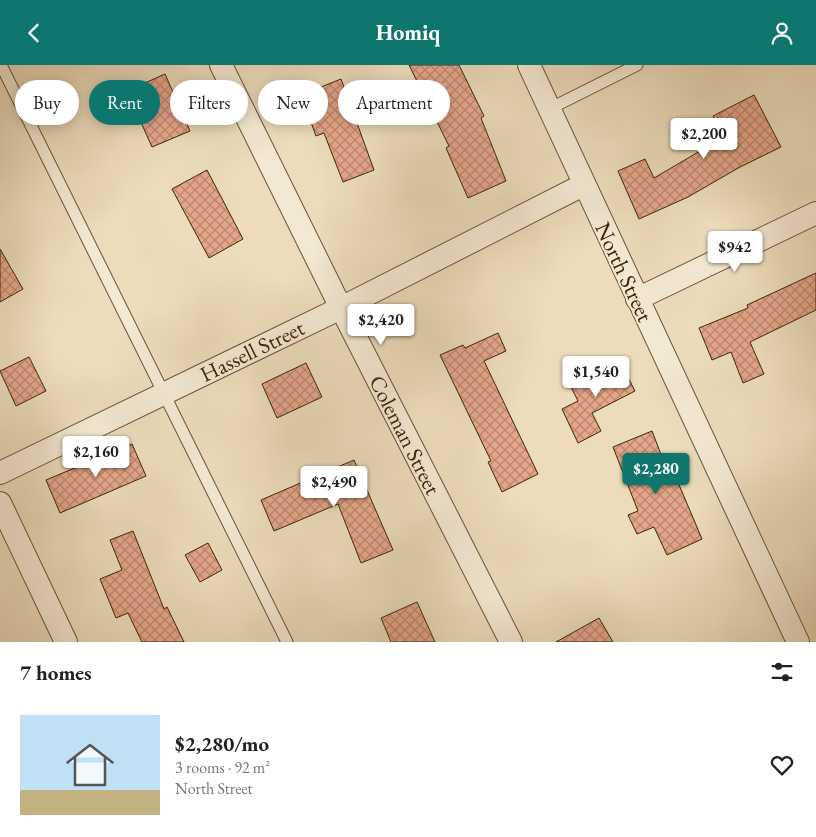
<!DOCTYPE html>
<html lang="en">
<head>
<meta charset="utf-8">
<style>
  :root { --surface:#fff; --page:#f6f6f6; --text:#202124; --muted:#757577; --accent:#0f766e }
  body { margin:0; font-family:"EB Garamond",serif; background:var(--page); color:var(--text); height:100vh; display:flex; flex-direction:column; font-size:19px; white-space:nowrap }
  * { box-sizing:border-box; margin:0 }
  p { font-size:16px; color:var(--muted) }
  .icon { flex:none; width:28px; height:28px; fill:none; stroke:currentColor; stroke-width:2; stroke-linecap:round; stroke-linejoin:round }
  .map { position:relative; height:577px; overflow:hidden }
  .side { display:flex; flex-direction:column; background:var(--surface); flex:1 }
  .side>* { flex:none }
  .top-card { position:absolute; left:15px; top:15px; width:500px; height:45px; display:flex; gap:10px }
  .price { position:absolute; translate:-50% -42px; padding:0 11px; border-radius:5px; background:#fff; color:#222; font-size:16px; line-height:32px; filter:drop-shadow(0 1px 2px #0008) }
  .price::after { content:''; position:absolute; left:50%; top:30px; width:15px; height:11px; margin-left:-8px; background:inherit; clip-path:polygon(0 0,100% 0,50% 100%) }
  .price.active { background:var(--accent); color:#fff }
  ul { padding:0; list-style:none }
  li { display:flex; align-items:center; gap:15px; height:125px; padding:0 20px }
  li span { display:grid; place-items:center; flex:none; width:140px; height:100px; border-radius:0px; color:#555 }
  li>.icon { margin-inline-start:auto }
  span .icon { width:60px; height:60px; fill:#fffc; stroke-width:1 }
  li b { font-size:21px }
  h2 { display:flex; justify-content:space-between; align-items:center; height:60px; padding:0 20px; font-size:21px }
  .chip { padding:0 18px; border-radius:22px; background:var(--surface); box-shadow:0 2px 12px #0003; font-size:18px; line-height:45px }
  .chip.active { background:var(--accent); color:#fff }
  header { display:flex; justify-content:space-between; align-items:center; height:65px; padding:0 20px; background:var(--accent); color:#fff; font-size:22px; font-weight:700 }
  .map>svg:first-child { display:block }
</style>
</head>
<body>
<header><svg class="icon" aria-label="back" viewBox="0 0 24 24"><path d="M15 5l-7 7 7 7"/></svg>Homiq<svg class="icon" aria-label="person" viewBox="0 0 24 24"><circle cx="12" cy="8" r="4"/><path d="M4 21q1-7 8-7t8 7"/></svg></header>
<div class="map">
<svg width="816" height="577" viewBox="0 0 816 577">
  <defs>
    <pattern id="building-cross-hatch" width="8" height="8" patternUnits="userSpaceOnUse" patternTransform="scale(1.25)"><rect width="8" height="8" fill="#e5a68a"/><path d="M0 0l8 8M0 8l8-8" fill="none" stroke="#bb876f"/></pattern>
  </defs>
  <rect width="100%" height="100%" fill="#ecdcbc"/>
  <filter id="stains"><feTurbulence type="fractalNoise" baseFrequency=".004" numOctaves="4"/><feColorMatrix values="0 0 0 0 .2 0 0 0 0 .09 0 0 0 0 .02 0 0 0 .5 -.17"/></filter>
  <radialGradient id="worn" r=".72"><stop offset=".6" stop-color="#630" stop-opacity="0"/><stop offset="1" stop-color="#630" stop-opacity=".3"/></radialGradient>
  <path fill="url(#building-cross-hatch)" stroke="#3c2506" d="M409,0H459L484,51L481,53L506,116L468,133L446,83L449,81Z
    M165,9L190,66L152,82L127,26Z
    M341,14L374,105L343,117L324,68L316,71L301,30Z
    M754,30L781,82L740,102L688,132L639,154L618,106L645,94L654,113L724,72L713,51Z
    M207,105L243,174L209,193L172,124Z
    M0,184L23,224L0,237Z
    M816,208V245L750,277L764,309L743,318L731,287L712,295L699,263L748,243L747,240Z
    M498,268L506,286L484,296L538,409L502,427L488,397L491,396L440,290L463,280L465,283Z
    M29,292L46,326L16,341L0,306Z
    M619,295L635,326L592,348L601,366L578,378L562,344L578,336L570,320Z
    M306,298L322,332L277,353L262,319Z
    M652,366L672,418L677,415L702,474L667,490L654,462L637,469L628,450L638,446L613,382Z
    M132,379L146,411L60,448L46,415Z
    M354,395L393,485L361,498L338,439L274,466L261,435Z
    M133,466L164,544L167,542L184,577H142L128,548L116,553L100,514L122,505L110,475Z
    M208,478L222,505L200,517L185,490Z
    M417,537L435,577H391L381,553Z
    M599,553L613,577H556Z"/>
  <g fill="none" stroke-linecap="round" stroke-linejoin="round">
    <g stroke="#685334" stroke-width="13">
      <path id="service" d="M1,0L287,577
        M549,44L637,0"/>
    </g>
    <g stroke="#685334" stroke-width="24">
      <path id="minor" d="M221,0L341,243L511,577
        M529,0L798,577
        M637,234L816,148
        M0,408L341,243L583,120
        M0,438L66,577"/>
    </g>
    <use href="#service" stroke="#f3e8d3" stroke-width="11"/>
    <use href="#minor" stroke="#f3e8d3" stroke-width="22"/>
  </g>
  <g text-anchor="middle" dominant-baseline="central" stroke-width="4" stroke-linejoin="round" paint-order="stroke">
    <g font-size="22" fill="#3c2506" stroke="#f3e8d3">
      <text transform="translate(624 207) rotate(65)">North Street</text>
      <text transform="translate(252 286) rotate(-26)">Hassell Street</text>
      <text transform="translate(405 370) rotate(63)">Coleman Street</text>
    </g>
  </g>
  <rect width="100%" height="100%" filter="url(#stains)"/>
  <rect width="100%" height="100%" fill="url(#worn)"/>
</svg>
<b class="price" style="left:704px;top:95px">$2,200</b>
<b class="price" style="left:735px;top:208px">$942</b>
<b class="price" style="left:381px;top:281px">$2,420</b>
<b class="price" style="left:596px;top:333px">$1,540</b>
<b class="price" style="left:96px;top:413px">$2,160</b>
<b class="price active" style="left:656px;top:430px">$2,280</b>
<b class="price" style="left:334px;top:443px">$2,490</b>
<div class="top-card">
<a class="chip">Buy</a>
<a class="chip active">Rent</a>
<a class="chip">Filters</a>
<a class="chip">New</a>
<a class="chip">Apartment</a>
</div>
</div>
<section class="side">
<h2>7 homes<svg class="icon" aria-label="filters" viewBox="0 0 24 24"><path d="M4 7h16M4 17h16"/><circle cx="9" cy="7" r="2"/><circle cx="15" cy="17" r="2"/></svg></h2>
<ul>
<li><span style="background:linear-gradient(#bfe0f5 75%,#c2b280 0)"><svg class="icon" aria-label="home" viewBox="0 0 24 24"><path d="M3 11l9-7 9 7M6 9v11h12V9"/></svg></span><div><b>$2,280/mo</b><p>3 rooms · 92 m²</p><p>North Street</p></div><svg class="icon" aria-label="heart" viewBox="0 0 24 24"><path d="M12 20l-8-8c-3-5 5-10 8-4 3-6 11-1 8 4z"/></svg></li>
</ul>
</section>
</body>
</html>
